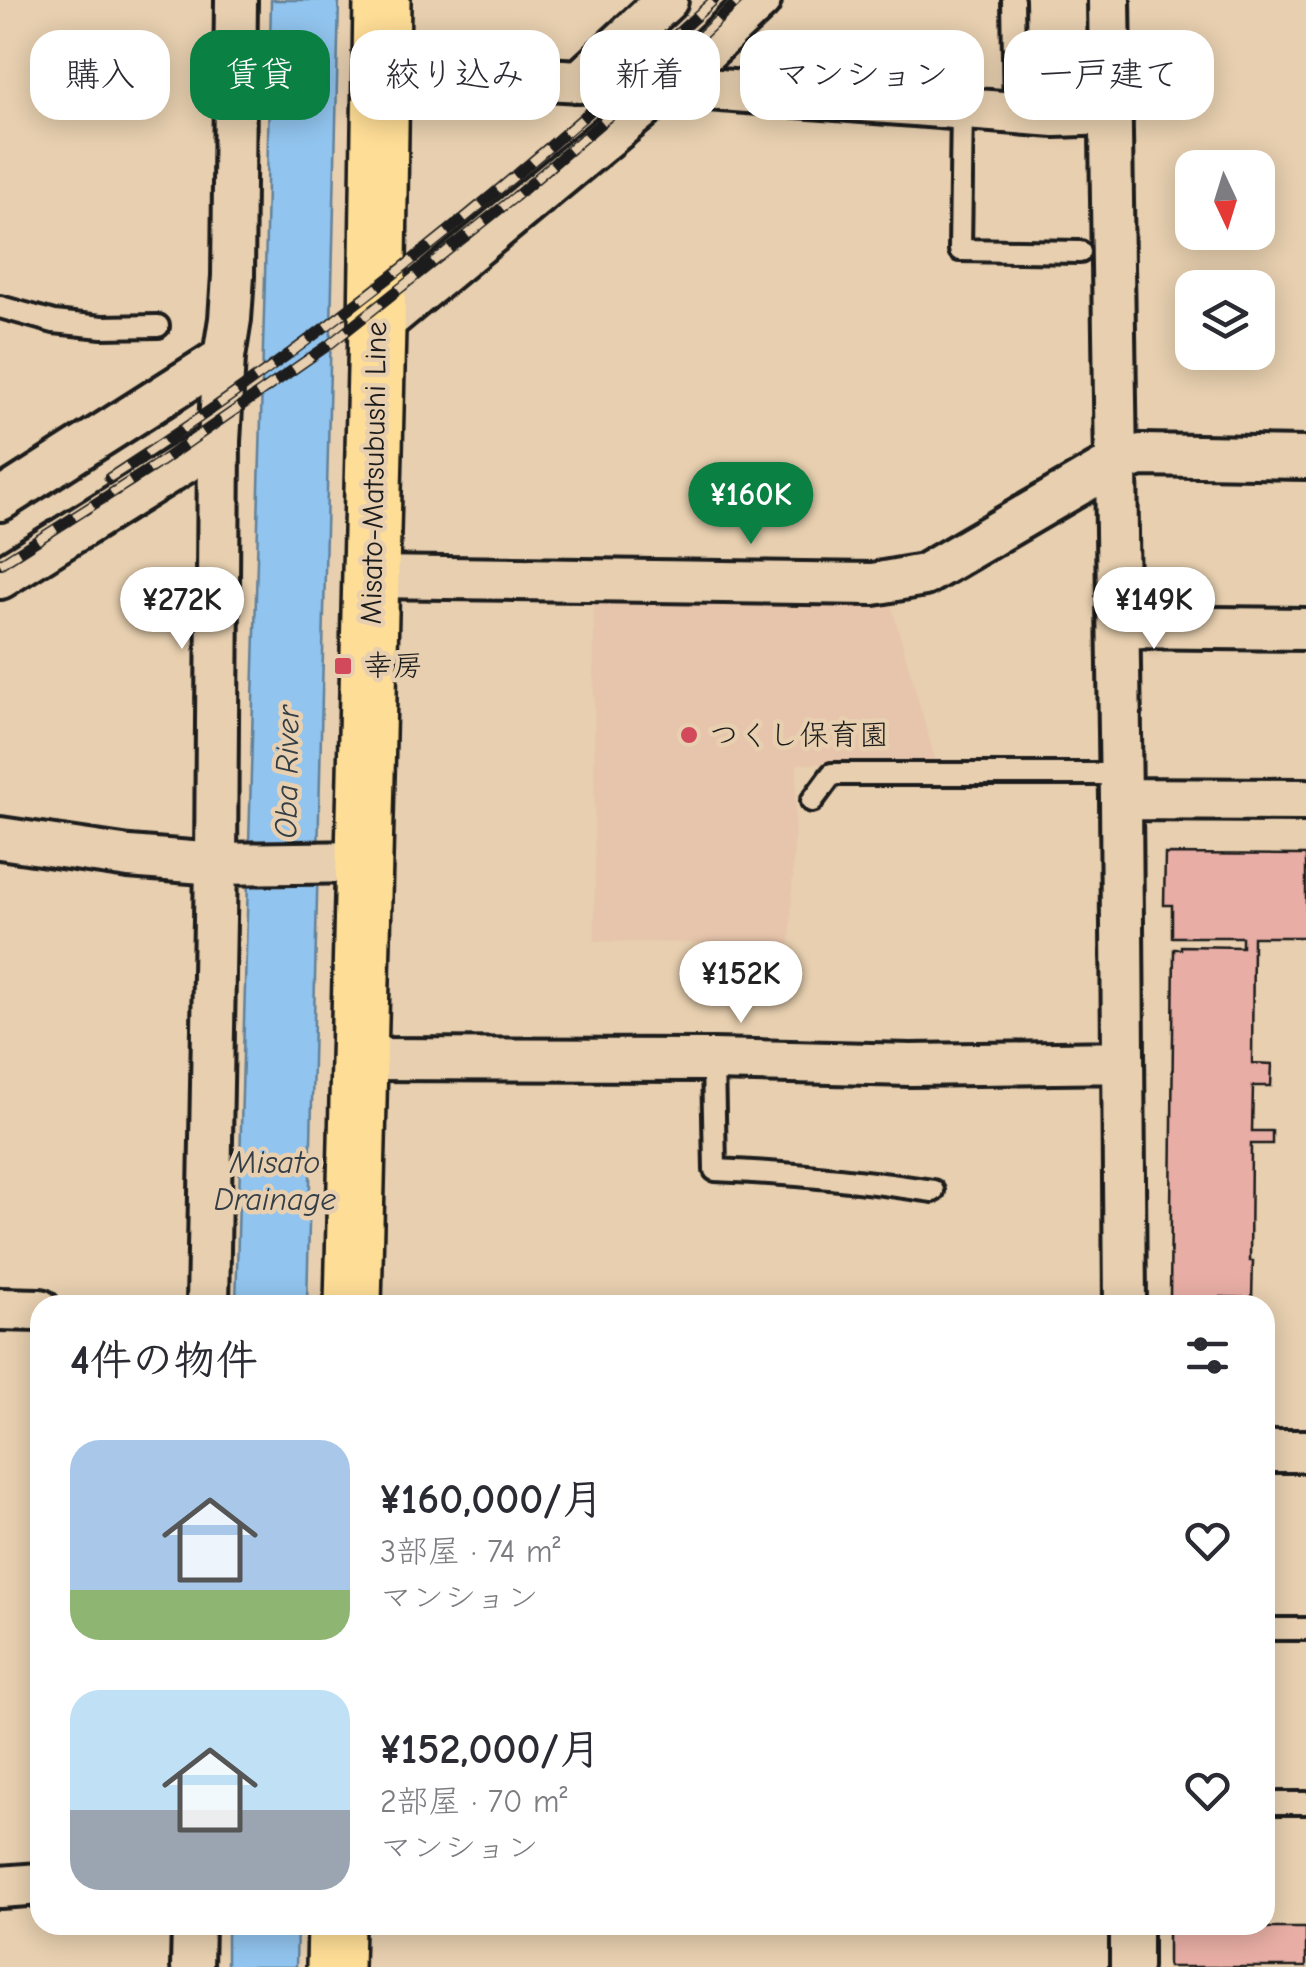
<!DOCTYPE html>
<html lang="ja">
<head>
<meta charset="utf-8">
<style>
  :root { --surface:#fff; --page:#f2f2f3; --text:#2b2b33; --muted:#7c7c81; --accent:#0b8043 }
  body { margin:0; font-family:"Comic Neue","Klee One",sans-serif; background:var(--page); color:var(--text); height:100vh; display:flex; flex-direction:column; font-size:38px; white-space:nowrap }
  * { box-sizing:border-box; margin:0 }
  p { font-size:32px; color:var(--muted) }
  .icon { flex:none; width:55px; height:55px; fill:none; stroke:currentColor; stroke-width:2; stroke-linecap:round; stroke-linejoin:round }
  .map { position:relative; flex:1; overflow:hidden }
  .panel { position:absolute; left:30px; top:1295px; width:1245px; height:640px; display:flex; flex-direction:column; background:var(--surface); border-radius:30px; box-shadow:0 5px 25px #0003 }
  .panel>* { flex:none }
  .guide { position:absolute; left:30px; top:30px; width:1248px; height:90px; display:flex; gap:20px }
  .needle { width:65px; rotate:176deg }
  .tools { position:absolute; left:1175px; top:150px; display:grid; gap:20px }
  .tools a { display:grid; place-items:center; width:100px; height:100px; border-radius:20px; background:var(--surface); box-shadow:0 5px 25px #0003; font-size:50px }
  .price { position:absolute; translate:-50% -85px; padding:0 22px; border-radius:35px; background:#fff; color:#222; font-size:32px; line-height:65px; filter:drop-shadow(0 2px 5px #0008) }
  .price::after { content:''; position:absolute; left:50%; top:60px; width:30px; height:22px; margin-left:-15px; background:inherit; clip-path:polygon(0 0,100% 0,50% 100%) }
  .price.active { background:var(--accent); color:#fff }
  ul { padding:0; list-style:none }
  li { display:flex; align-items:center; gap:30px; height:250px; padding:0 40px }
  li span { display:grid; place-items:center; flex:none; width:280px; height:200px; border-radius:30px; color:#555 }
  li>.icon { margin-inline-start:auto }
  span .icon { width:120px; height:120px; fill:#fffc; stroke-width:1 }
  li b { font-size:42px }
  h2 { display:flex; justify-content:space-between; align-items:center; height:120px; padding:0 40px; font-size:42px }
  .pill { padding:0 35px; border-radius:30px; background:var(--surface); box-shadow:0 5px 25px #0003; font-size:35px; line-height:90px }
  .pill.active { background:var(--accent); color:#fff }
  .map>svg:first-child { display:block }
</style>
</head>
<body>
<div class="map">
<svg width="1306" height="1967" viewBox="0 0 1306 1967">
  <rect width="100%" height="100%" fill="#e7cfaf"/>
  <filter id="ink" filterUnits="userSpaceOnUse"><feTurbulence type="fractalNoise" baseFrequency=".01" numOctaves="2"/><feDisplacementMap in="SourceGraphic" scale="20" xChannelSelector="R" yChannelSelector="G"/><feConvolveMatrix kernelMatrix="1 2 1 2 8 2 1 2 1" color-interpolation-filters="sRGB"/></filter>
  <g filter="url(#ink)">
    <path fill="#e7c5ac" d="M594,592L889,597L936,763L797,764L790,945L595,941Z"/>
    <path fill="#91c4ee" stroke="#62819a" stroke-width="2.5" d="M271,0H339L307,1305H236L265,276Z
      M227,1925H297L296,1967H227Z"/>
    <path fill="#e8aea5" stroke="#1c1c1c" stroke-width="2.5" d="M1165,854L1306,855V937H1253L1252,1063L1272,1064L1271,1086H1253L1252,1131H1272V1144H1251L1250,1261H1253L1252,1298L1221,1297L1220,1303L1200,1302V1298L1170,1297L1174,949H1181V946L1242,947V937H1172V905H1164Z
      M1168,1928H1306V1967H1168Z"/>
    <g fill="none" stroke-linecap="round" stroke-linejoin="round">
      <g stroke="#1c1c1c" stroke-width="28">
        <path id="service" d="M1013,0L1015,113
          M962,109L960,250L1080,252
          M0,307L54,322L102,327L158,326
          M812,801L832,774H1121
          M713,1060L715,1170C788,1173 860,1180 933,1191
          M1265,1629H1306
          M1265,1803H1306"/>
      </g>
      <g stroke="#1c1c1c" stroke-width="48">
        <path id="minor" d="M1109,0L1121,799L1125,1305
          M381,72L440,73L669,86L1055,116L1110,114
          M579,82L667,0
          M377,328L669,86L760,0
          M0,500L224,357
          M371,577L873,584L924,575L1117,462L1141,455L1306,458
          M0,578L219,441
          M1119,627L1306,629
          M1121,799L1306,800
          M0,838L129,857L216,864L365,862
          M359,1059L713,1060L911,1065L1122,1062
          M208,1305L216,864L219,441L224,357L230,319L233,276L236,0
          M0,1309L40,1310
          M1265,1451H1306
          M0,1887L40,1884
          M1131,1925V1967
          M192,1967L193,1925"/>
      </g>
      <g stroke="#1c1c1c" stroke-width="62">
        <path id="primary" d="M353,1305L377,328L382,0
          M335,1967L336,1925"/>
      </g>
      <use href="#service" stroke="#e7cfaf" stroke-width="20"/>
      <use href="#minor" stroke="#e7cfaf" stroke-width="40"/>
      <use href="#primary" stroke="#fedd96" stroke-width="55"/>
      <g stroke="#1c1c1c" stroke-width="11">
        <path id="rail" d="M109,478C325,339 526,174 714,0
          M0,564L156,465L330,344L515,197L685,51L739,0"/>
      </g>
      <use href="#rail" stroke="#e7cfaf" stroke-width="8" stroke-dasharray="22" stroke-linecap="butt"/>
    </g>
  </g>
  <g fill="#d1495b" stroke="#e7cfaf" stroke-width="4">
    <rect x="333" y="656" width="20" height="20" rx="5"/>
    <circle cx="689" cy="735" r="10"/>
  </g>
  <g text-anchor="middle" dominant-baseline="central" stroke-width="9" stroke-linejoin="round" paint-order="stroke">
    <g font-size="30" fill="#1c1c1c" stroke="#e7cfaf">
      <text transform="translate(374 473) rotate(-89)">Misato-Matsubushi Line</text>
    </g>
    <g font-size="30" fill="#1c1c1c" stroke="#e7cfaf" text-anchor="start">
      <text x="363" y="666">幸房</text>
      <text x="709" y="735">つくし保育園</text>
    </g>
    <g font-size="32" font-style="italic" fill="#333e46" stroke="#e7cfaf">
      <text transform="translate(287 772) rotate(-89)">Oba River</text>
      <text x="275" y="1162">Misato<tspan x="275" dy="37">Drainage</tspan></text>
    </g>
  </g>
</svg>
<div class="tools">
<a><svg class="needle" viewBox="-14 -14 28 28"><path d="M0-13l5 13h-10z" fill="#e53935"/><path d="M0 13l5-13h-10z" fill="#7c7c81"/></svg></a>
<a><svg class="icon" aria-label="layers" viewBox="0 0 24 24"><path d="M12 4l9 5-9 5-9-5zM3 14l9 5 9-5"/></svg></a>
</div>
<b class="price active" style="left:751px;top:547px">¥160K</b>
<b class="price" style="left:182px;top:652px">¥272K</b>
<b class="price" style="left:1154px;top:652px">¥149K</b>
<b class="price" style="left:741px;top:1026px">¥152K</b>
<div class="guide">
<a class="pill">購入</a>
<a class="pill active">賃貸</a>
<a class="pill">絞り込み</a>
<a class="pill">新着</a>
<a class="pill">マンション</a>
<a class="pill">一戸建て</a>
</div>
<section class="panel">
<h2>4件の物件<svg class="icon" aria-label="filters" viewBox="0 0 24 24"><path d="M4 7h16M4 17h16"/><circle cx="9" cy="7" r="2"/><circle cx="15" cy="17" r="2"/></svg></h2>
<ul>
<li><span style="background:linear-gradient(#a9c7e8 75%,#8fb573 0)"><svg class="icon" aria-label="home" viewBox="0 0 24 24"><path d="M3 11l9-7 9 7M6 9v11h12V9"/></svg></span><div><b>¥160,000/月</b><p>3部屋 · 74 m²</p><p>マンション</p></div><svg class="icon" aria-label="heart" viewBox="0 0 24 24"><path d="M12 20l-8-8c-3-5 5-10 8-4 3-6 11-1 8 4z"/></svg></li>
<li><span style="background:linear-gradient(#bfe0f5 60%,#9aa5b1 0)"><svg class="icon" aria-label="home" viewBox="0 0 24 24"><path d="M3 11l9-7 9 7M6 9v11h12V9"/></svg></span><div><b>¥152,000/月</b><p>2部屋 · 70 m²</p><p>マンション</p></div><svg class="icon" aria-label="heart" viewBox="0 0 24 24"><path d="M12 20l-8-8c-3-5 5-10 8-4 3-6 11-1 8 4z"/></svg></li>
</ul>
</section>
</div>
</body>
</html>
